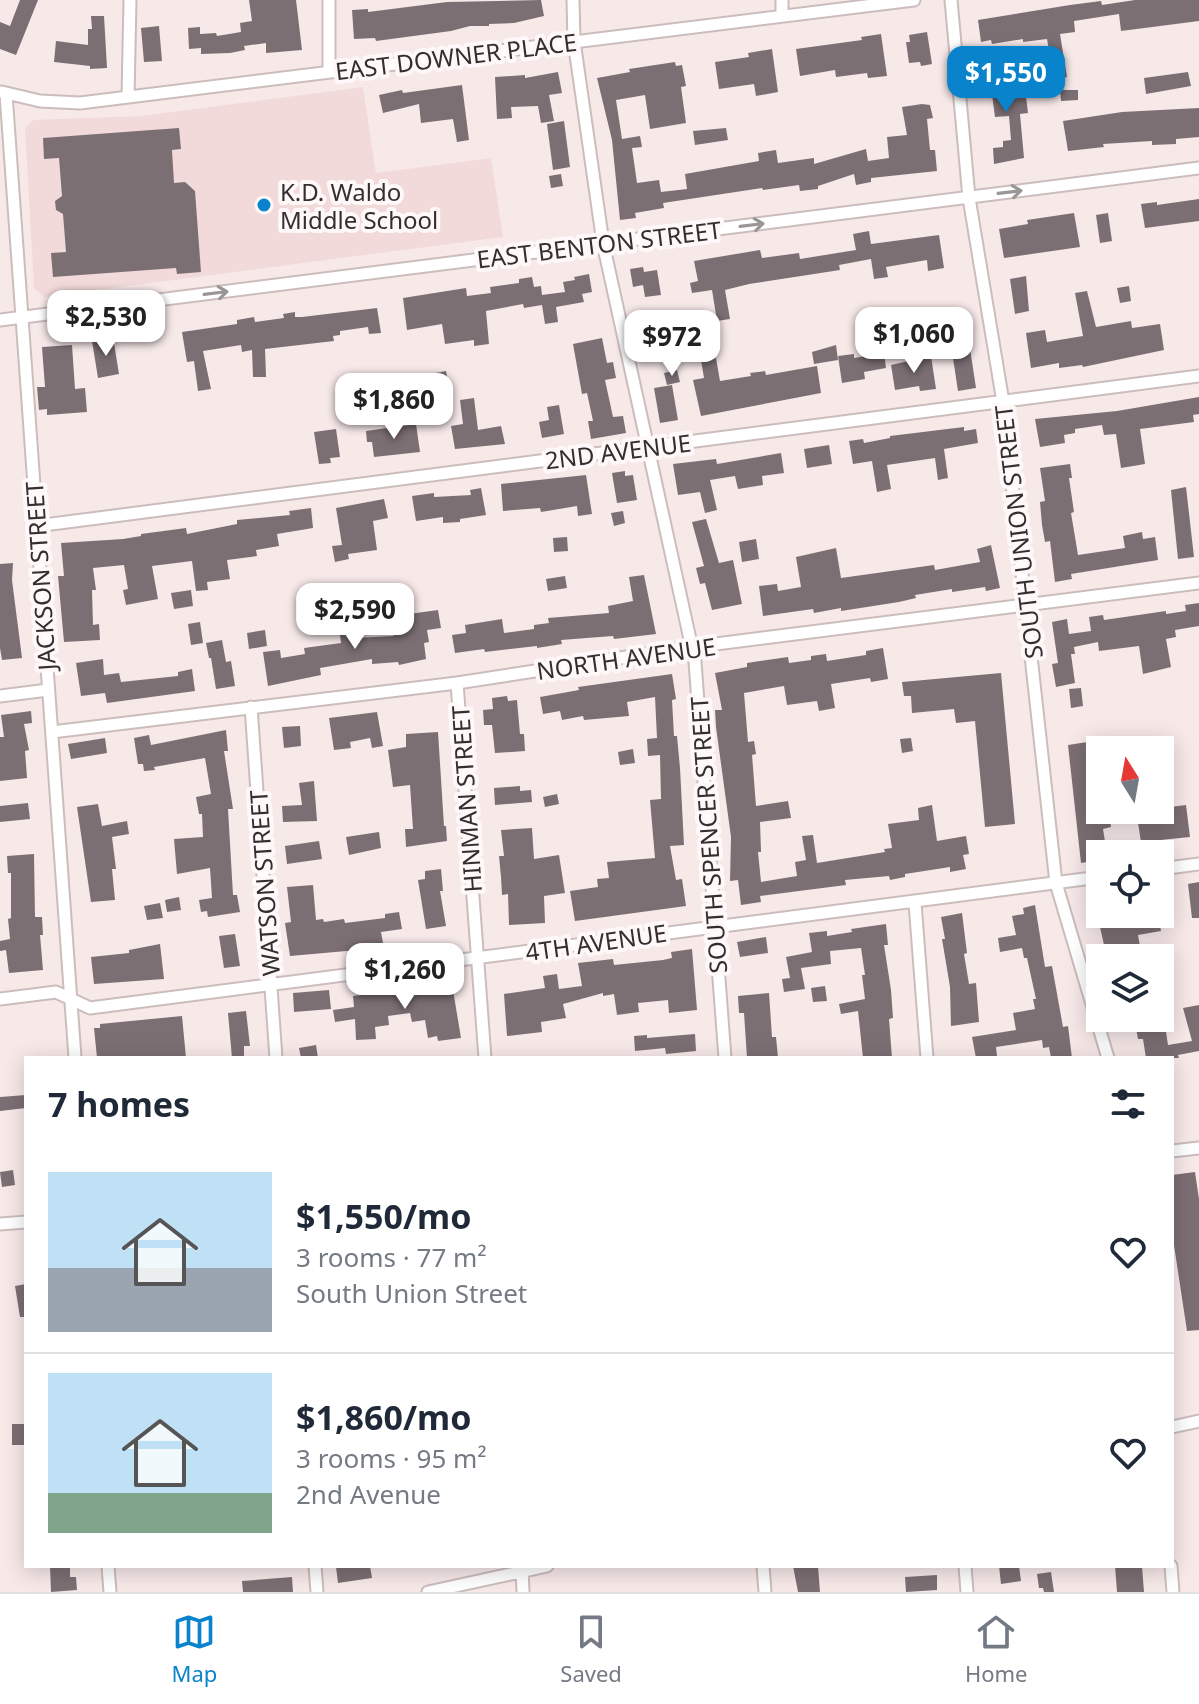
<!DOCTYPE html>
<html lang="en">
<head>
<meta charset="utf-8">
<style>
  :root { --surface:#fff; --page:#f6f6f7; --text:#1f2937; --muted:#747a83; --line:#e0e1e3; --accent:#0984cc }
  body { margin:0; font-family:"Noto Sans",sans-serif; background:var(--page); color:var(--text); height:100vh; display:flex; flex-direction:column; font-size:30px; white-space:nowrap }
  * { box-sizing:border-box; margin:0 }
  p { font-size:26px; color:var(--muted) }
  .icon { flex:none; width:44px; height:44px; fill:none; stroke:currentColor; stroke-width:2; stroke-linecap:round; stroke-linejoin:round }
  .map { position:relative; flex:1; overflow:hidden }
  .drawer { position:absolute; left:24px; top:1056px; width:1150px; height:512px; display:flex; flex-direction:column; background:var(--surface); border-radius:0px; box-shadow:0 4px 20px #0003 }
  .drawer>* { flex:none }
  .needle { width:52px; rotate:349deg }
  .fabs { position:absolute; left:1086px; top:736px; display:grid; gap:16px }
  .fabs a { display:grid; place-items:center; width:88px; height:88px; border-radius:0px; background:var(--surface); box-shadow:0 4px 20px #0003; font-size:40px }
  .price { position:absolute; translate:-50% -68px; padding:0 18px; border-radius:16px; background:#fff; color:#222; font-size:26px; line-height:52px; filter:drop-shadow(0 2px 4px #0008) }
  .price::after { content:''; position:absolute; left:50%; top:48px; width:24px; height:18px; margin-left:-12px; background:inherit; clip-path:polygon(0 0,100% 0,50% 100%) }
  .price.selected { background:var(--accent); color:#fff }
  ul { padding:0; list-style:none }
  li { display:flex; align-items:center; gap:24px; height:200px; padding:0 24px }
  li+li { border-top:2px solid var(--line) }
  li span { display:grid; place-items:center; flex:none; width:224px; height:160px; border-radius:0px; color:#555 }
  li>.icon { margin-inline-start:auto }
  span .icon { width:96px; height:96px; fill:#fffc; stroke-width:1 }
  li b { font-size:34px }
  h2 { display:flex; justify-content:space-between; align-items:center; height:96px; padding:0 24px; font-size:34px }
  .dock { display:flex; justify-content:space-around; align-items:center; height:112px; border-top:2px solid var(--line); background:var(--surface); font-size:22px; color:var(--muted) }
  .dock a { display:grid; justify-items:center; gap:4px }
  .dock .selected { color:var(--accent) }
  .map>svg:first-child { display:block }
</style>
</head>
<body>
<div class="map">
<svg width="1199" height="1592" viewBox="0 0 1199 1592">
  <rect width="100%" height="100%" fill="#f8e9e9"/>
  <path fill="#f2dada" d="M363,87L376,173L491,158L503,237L44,297L34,288L25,128L33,120L140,116Z"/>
  <path fill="#7c6f74" d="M20,0H38L16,55L0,49V22L10,26Z
    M249,0H296L302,50L266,53V43L244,46L245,50L230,53L201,54V48L189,49L188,28L200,27V34L216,33L217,36L241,32L240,23L252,21Z
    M541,0L544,16L514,23L489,24V26H470L451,31L376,41L375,38L354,39L352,10L368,9V12L447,2Z
    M1135,0H1199V21L1121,31L1119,14L1074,21L1075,32L1060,34L1067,77L1038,82L1036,69L1052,66L1047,39L1023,42V39L992,44L991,40L981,42L978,20L1070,5L1101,1L1102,5Z
    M91,16H104L107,68L90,69V66L54,62L56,41L88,45V29H92Z
    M159,26L162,61L144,62L141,28Z
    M927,32L932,64L921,66L920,62L909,63L906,42H910L909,35Z
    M881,34L887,76L868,78L867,73L836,77L835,70L800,76L796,49L862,40L861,37Z
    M772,49L778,92L756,96L754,84L719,89L715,62L749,57L748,53Z
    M675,62L676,66L682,65L686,86L681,87L686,123L650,129L645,95L616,100L622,139L640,136L642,147L632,148L637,183L659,180L661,192L687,189L685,174L759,161L758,153L776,150L778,163L814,158V164L866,149L868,161L889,158L887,137L907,135L902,107L922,104L930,105L933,118L927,119L930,150H935L937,171L871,178V182L856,185L854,174L818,186V189L800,191L799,185L763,190L762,188L663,203L664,208L635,213L636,218L620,220L612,140L597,78L630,72L629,69Z
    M1005,65L1010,99L1026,97L1028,113L1020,114L1024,158L994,164L993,148L1003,147V141L1011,140L1009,116L995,117L991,87L986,88L983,68Z
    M558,72L562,93L549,95L554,121L541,123L538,106L511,107L512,118L497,119L495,77L525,75V78Z
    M1188,72L1191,86L1146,94L1144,78Z
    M462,85L469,140L457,142L453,119L421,123L419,104L383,113L379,95L402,90L403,93Z
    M1060,90H1078V100L1061,101Z
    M1199,108V137L1176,139V144L1152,145V141L1103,144L1104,147L1068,151L1063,121L1122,112Z
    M564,121L570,167L553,170L547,124Z
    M179,128L181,149L172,150L174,183L185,182L195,191L201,272L177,274L176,268L53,277L51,253L66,252L63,214L56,210L55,201L62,196L59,158L44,159L43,138Z
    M726,128L728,140L695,145L693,131Z
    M561,174L563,186L551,188L549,176Z
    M1199,199V221L1145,228L1141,204L1157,202V205Z
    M1074,213L1080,247L1004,258L999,229L1028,224L1027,220Z
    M1108,213L1112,241L1100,243L1096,215Z
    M869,231L871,244L939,235L944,268L928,271L927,260L886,267L888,277L874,279L871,259L839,265L840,270L749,284L725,290L730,319L717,321L712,290L692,293L690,283L698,281L694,261L760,250L762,258L799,253L800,259L856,250L853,234Z
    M643,267L644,272L657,270L661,295L645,297L643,285L633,287L630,269Z
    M589,274L592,292L582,294L584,302L556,307L558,322L545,324L542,305L524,308L523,304L486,311L489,344L474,346V340L445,344L442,324L407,330L403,298L466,288L467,296L491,293L490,287L519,283V279L532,277L534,287L541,286L542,295L565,292L563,282L575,280L574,277Z
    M1026,276L1029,311L1015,314L1010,279Z
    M1129,286L1131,301L1120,303L1117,288Z
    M1087,291L1096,327L1131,321L1132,328L1160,324L1164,350L1083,367L1082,365L1059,368V363L1031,368L1026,333L1045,330L1047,342L1083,336L1075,293Z
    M377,308L381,333L369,334L368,327L340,331V335L333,336L334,341L265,349L266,377H253L252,350L242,352L241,345L203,351L211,389L198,391L194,361L187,362L182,332L237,324V320L254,317L255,322L284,318L283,314L295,312V317H302Z
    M113,337L119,374L98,378L92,341Z
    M602,338L607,363L613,362L616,378L605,380L613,417L623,416L626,433L591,439L588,421H593L587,393L582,394L573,344Z
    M969,342L976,388L958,391L951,345Z
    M72,345L75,389L85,388L87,412L47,415V409L39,410L37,387H45L42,347Z
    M836,345L838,360L814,364L812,352Z
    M884,353L886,368L864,372L865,379L842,383L838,356L854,354V358Z
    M931,356L936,389L920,391L919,386L895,390L891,365Z
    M716,358L720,381L751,376L750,373L765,371L766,375L817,366L821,393L701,416L693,380L704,378L701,360Z
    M677,370L680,382L667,385L664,373Z
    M446,371L449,388L437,390L438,420H425L424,392L419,376Z
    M672,385L678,420L660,423L654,388Z
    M1199,397V414L1193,415L1194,422L1140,429L1145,464L1121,468L1116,434L1104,435L1102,425L1075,429V433L1064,435L1065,443L1040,447L1035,419L1117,411Z
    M474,398L478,430L501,426L505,444L455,449L451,426L463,424L460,400Z
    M559,405L564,434L542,438L539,422L549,420L547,407Z
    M416,424L420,452L374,457L372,442H367L366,431Z
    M964,427V431L976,429L978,443L944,449L948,478L938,480L935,458L887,465L891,489L877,492L872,461L853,464L849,441L863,439L864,443L890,438V436Z
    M336,429L340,457L330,458L331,463L319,464L314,432Z
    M829,445L832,464L807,468L804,449Z
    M781,453L784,473L762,476L763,485L738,489L735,476L710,480L717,510L705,513L700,492L678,495L673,464L716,459L717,464Z
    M1070,464L1072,478H1069L1074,512L1071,513L1078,555L1125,548L1123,536L1142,532L1143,539L1155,537L1158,560L1071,574L1072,579L1055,582L1050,541L1045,542L1042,525L1040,502L1045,501L1040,468Z
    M625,471V476L633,475L637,500L617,503L612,473Z
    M586,475L592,514L578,516L577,506L541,512L540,508L503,511L501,484Z
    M1186,487L1194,557L1178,559L1171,490Z
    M481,488L486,515L460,519V522L443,523V517L416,521L412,496L434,493V497L471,495L470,490Z
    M384,499L388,518L373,521L377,550L348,554L349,559L335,562L332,546L342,545L336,508Z
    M311,508L313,528L277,534L279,546L256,550L257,556L227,560L230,579L207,582L208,590L196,591L192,561L152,566L158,599L126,605L123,590L128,589L124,565L93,568L96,590H92L93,625L99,624L100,640L64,642L58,576H64L61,543L123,539L141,536V534L186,528L187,534L237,524V520L290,515L289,511Z
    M623,511L625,523L614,526L611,513Z
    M706,519L719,563L733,560L742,604L712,610L705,583L700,584L696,568L704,566L692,522Z
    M567,537L568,551L554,552L553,538Z
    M756,539L759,559L742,562L739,542Z
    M991,545L1000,588L986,591L985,587L952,592V589L915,595L916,598L899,602L841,611V608L814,613L813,609L763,616L759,586L777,584L778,591L801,587L796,557L836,548L841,578L934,565L935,570L980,562L977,549Z
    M13,563L12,580L22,658L2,660L0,648V564Z
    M644,575L656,634L614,639L613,636L561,640L562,644L537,648V646L485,652L484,649L455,653L452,635L466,633L465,625L502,619L504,633L534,629V625L549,623L548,618L609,613L608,606L633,601L629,577Z
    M565,576L567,588L548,591L546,579Z
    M191,590L193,606L174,609L171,593Z
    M1199,603V626L1175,630L1176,637L1166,639L1171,667L1143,674L1139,646L1099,651L1098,642L1074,647L1075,654H1071L1075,683L1056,687L1052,664L1058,663L1052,622L1067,619L1069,634L1091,631L1089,617L1103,615L1104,620L1166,611V614L1186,611L1185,605Z
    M438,610L441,628L427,630L429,642L424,643L426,659L399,665L398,662L372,664V659L320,668L321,675L268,686L263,652L280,650L281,658L305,654L304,648L341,643L339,627L353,625L355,638L394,636L393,631L411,629L409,614Z
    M200,622L203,643L191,645L188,624Z
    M265,630L267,646L249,649L247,633Z
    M222,640L226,662L231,661L235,686L216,689L211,658H209L206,643Z
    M883,648L888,679L871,682L870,678L831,684L835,708L819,711L817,701L787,705L784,686L744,693L748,742L754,741L756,754L752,755L756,806L788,801L791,818L760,822L761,852H758L761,882L797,876L795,862L806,860L802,836L813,835L817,863L885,852L884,849L892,848L888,824L919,820L918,808L932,805L937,841L966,836L969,854L963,855L966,869L950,872V867L905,874V877L890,880L889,876L845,880L846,885L760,896L761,902L741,905L738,880L730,881L731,837L716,727L715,710H722L715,673L747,667V663L760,661L788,657L789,663L811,660V656L826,654L827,661L866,655V651Z
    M103,659L104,675L119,673L121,682L178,676V672L192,669L195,691L107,703L105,693L81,696L76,663Z
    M1001,673L1015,824L985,827L975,721L956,723L954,709L912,713L911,696H904L902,682Z
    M672,674L676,699L672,700L674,736H677L680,768L684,845L670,846L676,880L682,879L686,906L575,921L570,891L598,887L597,879L609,878L607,862L655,858L650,800L661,799L660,755L648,756L647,739L657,738L655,697L627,702L629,716L584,720L583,716L562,720L560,711L543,714L540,697L579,690L578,687Z
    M1081,688L1083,706L1071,708L1069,689Z
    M507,696L508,701L517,700L520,734H524L525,751L495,753L492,725H484L483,710L493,709L492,698Z
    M31,711L32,723L24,724L29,750L25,751L27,778L0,781V737H4L1,715Z
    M377,712L383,746L372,748L370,738L350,742L351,748L334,750L329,718Z
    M300,726L301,746L284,748L282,727Z
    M226,730L228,751H224L233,809H228L233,895H237L240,912L208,917L207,911L201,912L199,900L212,898L210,868L177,874L174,839L203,837L202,814H199L196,797L211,794L205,758L154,767L155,770L144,771L143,764H138L134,738L149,735L151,745Z
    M438,732L444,826H446L447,841L406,847L405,829H413L410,785L393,787L388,750L406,747V734Z
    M105,738L107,753L71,759L68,744Z
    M911,738L913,751L902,753L900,739Z
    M1094,741L1099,812L1109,811L1111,827L1103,829L1107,854H1100V860L1081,863L1068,745Z
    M633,749L635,763L620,765L618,752Z
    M314,781L317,821L283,822L282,806L302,805L299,783Z
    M520,786V791L531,790L532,802L495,805L494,788Z
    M557,794L559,804L545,807L543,797Z
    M28,803L30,819L0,822V806Z
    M98,804L102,826L127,821L129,834L112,837L116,869H112L115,900L91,902L77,807Z
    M1186,805L1190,837L1141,842L1138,823L1148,822V817L1171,814L1170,807Z
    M532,828L534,859L559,855L565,893L544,896L545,923L509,925L508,894L502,895L501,877L499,856H504L501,830Z
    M379,832L381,848L349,855L346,837Z
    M319,841L322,859L287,864L285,846Z
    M34,854L35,917H42L43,935H40L43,970L9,973L6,950L0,951V941L10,939L8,919L11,918V873H8L7,856Z
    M441,869L443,891H440L446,926L426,929L418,880L425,879V871Z
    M1199,882V918H1192L1188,884Z
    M313,885L316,920L323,919L324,922L344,919L345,923L385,918V914L399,912L402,929L381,932L383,943L368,945L369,949L290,956L285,923L291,922L287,887Z
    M179,897L181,910L167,912L165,900Z
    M160,903L163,918L147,920L144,906Z
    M1035,905L1045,967L1052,966L1063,1027L1068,1026L1072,1058H1051L1049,1047L1043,1048L1042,1040L996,1047L997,1056L976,1058L972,1037L1016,1030L1013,1013L1035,1009L1033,999H1036L1027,958H1024L1022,948L1000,952L998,938L1016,935L1012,916L1024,914L1023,908Z
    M962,913L967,953L964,954L969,984L976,983L979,1022L951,1026L950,987L942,939H945L941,917Z
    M1097,914H1158L1161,931L1138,935L1142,958H1107Z
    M886,924L888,945H884L891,990L893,1018L889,1019L892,1058H863L858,1011L841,1014L839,1004L865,999L862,975H865L861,948L830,951L831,964L801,968L805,989L784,992L782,979L790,978L786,957L812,952L809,933L827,931V936L852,932L851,929Z
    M235,934L240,966L224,968L219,936Z
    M766,937L768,953L740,957L737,942Z
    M160,944L164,979L94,984L91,957L129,953V950Z
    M692,949L697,1010L669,1013L668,1000L638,1003L639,1012L617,1015L614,994L603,996V993L563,1004L566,1018L541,1022L542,1032L507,1036L504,994L545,988L543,976L557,974L559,989L582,986L578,963L613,959L614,965L663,960L672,958L671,952Z
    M452,984L461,1038L438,1041L437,1036L428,1038L425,1020L412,1022L410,1013L388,1016L389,1025L375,1027L376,1039L356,1040L355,1019L335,1022L333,1010L354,1007L353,996Z
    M825,986L827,1001L813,1002L811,988Z
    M329,990L331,1009L294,1012L293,993Z
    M769,993L772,1037H776L778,1058H747L744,1013H739L738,996Z
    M1199,1005V1051L1178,1055L1179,1058H1146L1143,1039H1138L1134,1018H1164L1168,1045L1192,1041L1183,1008Z
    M246,1011L250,1046H244V1058H232L228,1013Z
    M182,1016L186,1058H97L94,1028H100V1024Z
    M695,1034L696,1051L666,1054L665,1048L635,1051L634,1036L647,1035V1038Z
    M316,1045L318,1058H301L299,1048Z
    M26,1095V1108L0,1111V1097Z
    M13,1170L15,1185L2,1187L0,1172Z
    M1195,1172L1199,1199V1330L1187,1331L1172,1232V1175Z
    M26,1284V1317H20L15,1286Z
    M12,1424H26V1445H12Z
    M50,1566H70V1577H76L77,1590L51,1592Z
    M370,1566L372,1578L338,1583L336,1567Z
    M793,1566H818L820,1592H798Z
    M999,1566H1019L1021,1581L1001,1584Z
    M1115,1566H1142L1144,1592H1117Z
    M1051,1572L1054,1592H1044L1043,1588H1039L1037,1574Z
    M937,1575V1590L906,1592L905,1577Z
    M292,1577L293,1592H243L242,1581Z"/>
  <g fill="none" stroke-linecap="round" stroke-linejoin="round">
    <g stroke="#ccbdbd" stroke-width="15">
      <path id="minor" d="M573,0L574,41L603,243L695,662L725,1058
        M951,0L969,198L1003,402L1056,883L1108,1058
        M782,16V0
        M329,71V0
        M2,92L40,101L80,103L914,0
        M6,94L75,1058
        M128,97L130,0
        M0,320L1199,168
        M36,526L1199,376
        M457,683L485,1058
        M0,696L48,690
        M251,707L276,1058
        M52,732L457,683L692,647L1199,583
        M1160,869L1199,864
        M915,903L927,1058
        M0,999L56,992L90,1008L1100,877
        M1172,1151L1199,1148
        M0,1224L26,1222
        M1172,1427L1199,1421
        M108,1566L110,1592
        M315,1566L317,1592
        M763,1566L765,1592
        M965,1566L967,1592
        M1171,1566L1173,1592
        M522,1567L523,1592
        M428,1592L547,1566"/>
    </g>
    <use href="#minor" stroke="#fff" stroke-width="11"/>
  </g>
  <defs><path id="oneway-shaft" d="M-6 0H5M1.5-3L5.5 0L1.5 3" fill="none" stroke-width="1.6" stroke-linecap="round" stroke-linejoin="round" transform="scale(2)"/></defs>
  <g stroke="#9a9696">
    <use href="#oneway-shaft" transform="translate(1010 192) rotate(-7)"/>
    <use href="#oneway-shaft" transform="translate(752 225) rotate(-7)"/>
    <use href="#oneway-shaft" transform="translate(216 293) rotate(-7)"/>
  </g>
  <circle fill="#0984cc" stroke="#fff8f8" stroke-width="3" cx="264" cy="205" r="8"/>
  <g text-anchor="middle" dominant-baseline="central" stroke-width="8" stroke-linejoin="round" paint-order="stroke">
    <g font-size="24" fill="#342e2e" stroke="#fff8f8">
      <text transform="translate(456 56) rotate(-7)">EAST DOWNER PLACE</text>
      <text transform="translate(599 244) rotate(-7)">EAST BENTON STREET</text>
      <text transform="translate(618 451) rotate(-7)">2ND AVENUE</text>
      <text transform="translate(1018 532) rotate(-97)">SOUTH UNION STREET</text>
      <text transform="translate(40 576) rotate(-94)">JACKSON STREET</text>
      <text transform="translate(626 658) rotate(-8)">NORTH AVENUE</text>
      <text transform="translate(466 799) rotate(-94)">HINMAN STREET</text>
      <text transform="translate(708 835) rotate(-94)">SOUTH SPENCER STREET</text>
      <text transform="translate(264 883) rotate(-94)">WATSON STREET</text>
      <text transform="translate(596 942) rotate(-8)">4TH AVENUE</text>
    </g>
    <g font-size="24" fill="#342e2e" stroke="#fff8f8" text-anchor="start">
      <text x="280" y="191">K.D. Waldo<tspan x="280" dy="28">Middle School</tspan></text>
    </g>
  </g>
</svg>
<div class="fabs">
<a><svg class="needle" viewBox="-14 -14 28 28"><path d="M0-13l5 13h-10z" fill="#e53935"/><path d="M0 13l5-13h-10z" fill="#747a83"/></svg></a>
<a><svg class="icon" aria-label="locate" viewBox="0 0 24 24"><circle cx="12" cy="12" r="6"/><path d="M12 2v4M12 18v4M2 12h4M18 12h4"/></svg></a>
<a><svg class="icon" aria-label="layers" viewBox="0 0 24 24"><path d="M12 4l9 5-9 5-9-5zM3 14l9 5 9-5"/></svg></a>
</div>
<b class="price selected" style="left:1006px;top:114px">$1,550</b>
<b class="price" style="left:106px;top:358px">$2,530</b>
<b class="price" style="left:914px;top:375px">$1,060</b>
<b class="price" style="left:672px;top:378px">$972</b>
<b class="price" style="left:394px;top:441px">$1,860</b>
<b class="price" style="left:355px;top:651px">$2,590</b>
<b class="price" style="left:405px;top:1011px">$1,260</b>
<section class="drawer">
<h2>7 homes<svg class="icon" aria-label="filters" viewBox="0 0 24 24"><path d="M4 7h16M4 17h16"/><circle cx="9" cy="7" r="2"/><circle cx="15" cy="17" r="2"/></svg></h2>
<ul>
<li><span style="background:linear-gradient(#bfe0f5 60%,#9aa5b1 0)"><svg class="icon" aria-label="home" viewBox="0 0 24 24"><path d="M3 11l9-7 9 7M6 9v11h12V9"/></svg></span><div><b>$1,550/mo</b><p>3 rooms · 77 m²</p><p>South Union Street</p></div><svg class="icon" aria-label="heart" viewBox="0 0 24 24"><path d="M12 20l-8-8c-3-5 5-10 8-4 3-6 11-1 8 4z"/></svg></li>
<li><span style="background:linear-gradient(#bfe0f5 75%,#7fa58c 0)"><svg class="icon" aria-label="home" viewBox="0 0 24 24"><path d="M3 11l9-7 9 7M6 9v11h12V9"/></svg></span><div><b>$1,860/mo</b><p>3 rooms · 95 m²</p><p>2nd Avenue</p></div><svg class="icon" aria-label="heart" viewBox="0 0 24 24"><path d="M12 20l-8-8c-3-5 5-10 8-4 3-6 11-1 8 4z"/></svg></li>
</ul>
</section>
</div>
<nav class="dock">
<a class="selected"><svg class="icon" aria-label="map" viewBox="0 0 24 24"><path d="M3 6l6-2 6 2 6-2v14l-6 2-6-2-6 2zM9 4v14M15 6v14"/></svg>Map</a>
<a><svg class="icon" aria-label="saved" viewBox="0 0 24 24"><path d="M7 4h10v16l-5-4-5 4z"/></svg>Saved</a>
<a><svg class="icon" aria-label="home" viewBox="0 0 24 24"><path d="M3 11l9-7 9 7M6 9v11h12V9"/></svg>Home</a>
</nav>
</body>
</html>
